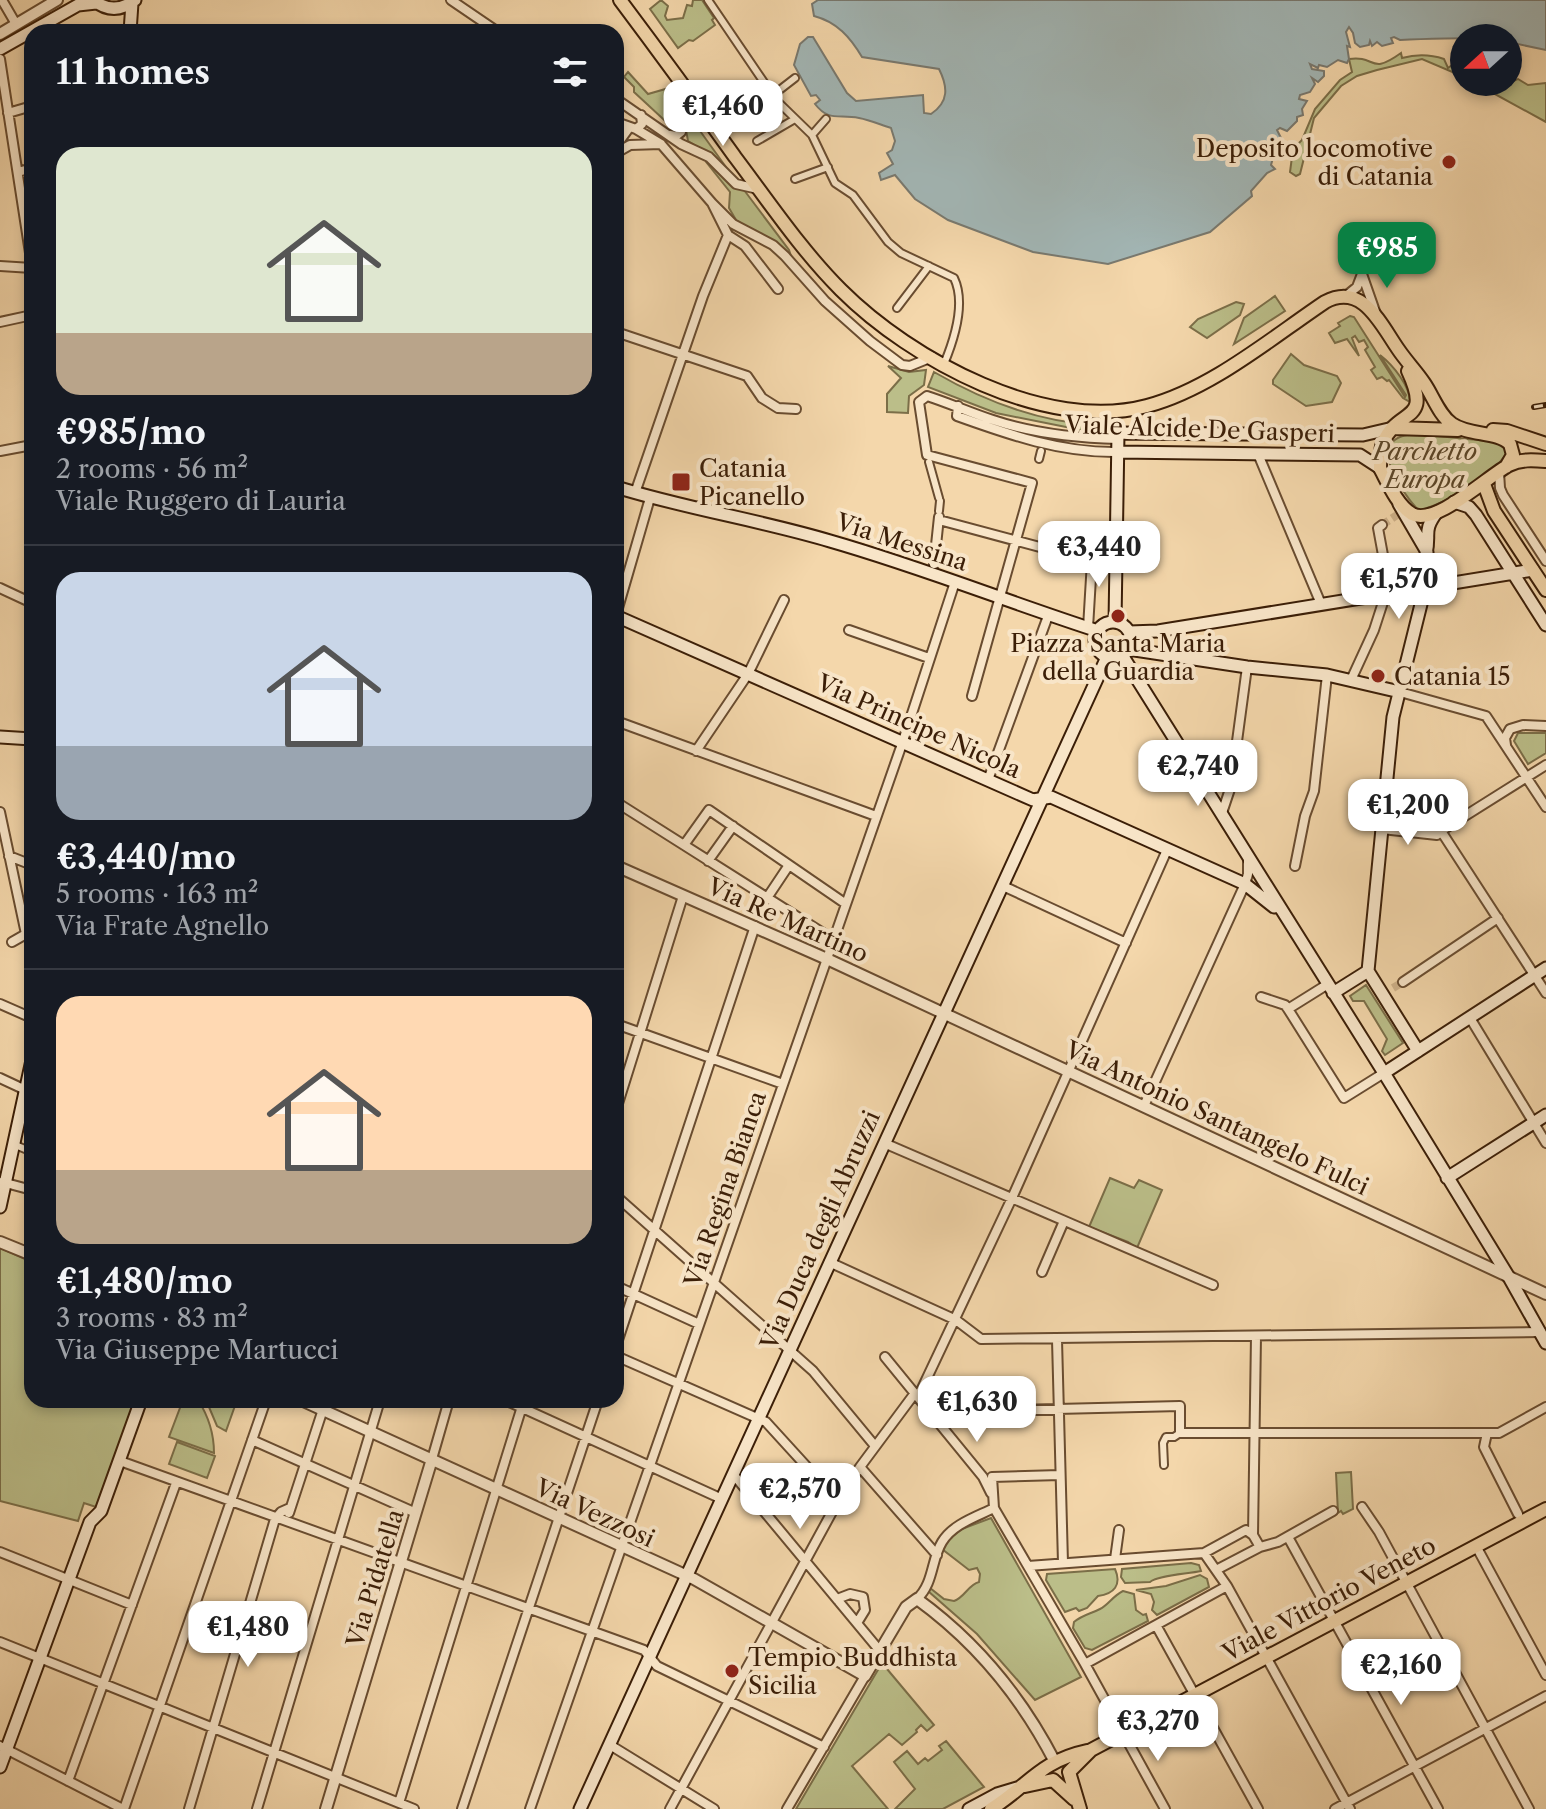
<!DOCTYPE html>
<html lang="en">
<head>
<meta charset="utf-8">
<style>
  :root { --surface:#171b24; --page:#242831; --text:#f1f3f6; --muted:#9ea1a6; --line:#363941; --accent:#0b8043 }
  body { margin:0; font-family:"Libre Caslon Text",serif; background:var(--page); color:var(--text); height:100vh; display:flex; flex-direction:column; font-size:30px; white-space:nowrap }
  * { box-sizing:border-box; margin:0 }
  p { font-size:26px; color:var(--muted) }
  .icon { flex:none; width:44px; height:44px; fill:none; stroke:currentColor; stroke-width:2; stroke-linecap:round; stroke-linejoin:round }
  .map { position:relative; flex:1; overflow:hidden }
  .side { position:absolute; left:24px; top:24px; width:600px; height:1384px; display:flex; flex-direction:column; background:var(--surface); border-radius:24px; box-shadow:0 4px 12px #0003 }
  .side>* { flex:none }
  .needle { width:52px; rotate:249deg }
  .buttons { position:absolute; left:1450px; top:24px; display:grid; gap:16px }
  .buttons a { display:grid; place-items:center; width:72px; height:72px; border-radius:50%; background:var(--surface); box-shadow:0 4px 12px #0003; font-size:40px }
  .price { position:absolute; translate:-50% -68px; padding:0 18px; border-radius:16px; background:#fff; color:#222; font-size:26px; line-height:52px; filter:drop-shadow(0 2px 4px #0008) }
  .price::after { content:''; position:absolute; left:50%; top:48px; width:24px; height:18px; margin-left:-12px; background:inherit; clip-path:polygon(0 0,100% 0,50% 100%) }
  .price.active { background:var(--accent); color:#fff }
  ul { padding:0; list-style:none }
  li { display:grid; align-content:center; gap:16px; height:424px; padding:0 32px }
  li+li { border-top:2px solid var(--line) }
  li span { display:grid; place-items:center; height:248px; border-radius:24px; color:#555 }
  li>.icon { margin-inline-start:auto }
  span .icon { width:144px; height:144px; fill:#fffc; stroke-width:1 }
  li b { font-size:34px }
  h2 { display:flex; justify-content:space-between; align-items:center; height:96px; padding:0 32px; font-size:34px }
  .map>svg:first-child { display:block }
</style>
</head>
<body>
<div class="map">
<svg width="1546" height="1809" viewBox="0 0 1546 1809">
  <rect width="100%" height="100%" fill="#f4d7ab"/>
  <filter id="stains"><feTurbulence type="fractalNoise" baseFrequency=".0025" numOctaves="4"/><feColorMatrix values="0 0 0 0 .2 0 0 0 0 .09 0 0 0 0 .02 0 0 0 .5 -.17"/></filter>
  <radialGradient id="worn" r=".72"><stop offset=".6" stop-color="#630" stop-opacity="0"/><stop offset="1" stop-color="#630" stop-opacity=".3"/></radialGradient>
  <path fill="#bbbe89" stroke="#7b6e48" stroke-width="2" d="M661,0L668,6L665,16L667,20L683,18L687,5L692,6L693,0H702L714,18L712,20L715,25L693,41L689,40L678,48L650,9Z
    M1401,53L1402,58C1417,54 1429,54 1444,59L1448,68L1452,65L1464,69V77L1422,59L1377,70L1357,76L1341,86L1314,118L1300,174L1296,176L1290,172L1293,149L1302,140L1315,109L1340,80L1352,72L1349,59C1377,55 1369,76 1401,53Z
    M628,72L648,94L669,88L682,107L680,130L676,131L634,92V87L624,77Z
    M1518,79L1528,85L1546,83V122L1473,82C1488,82 1504,87 1518,79Z
    M686,112L690,117L736,181L714,157L688,141L685,124Z
    M707,163H710L735,187L744,190L789,250L792,259L736,220L729,208L730,192Z
    M1275,296L1285,311L1234,344L1244,318Z
    M1236,302L1244,304L1240,315L1207,338L1190,327L1198,319Z
    M1350,316L1354,317L1405,397L1406,395L1380,355C1393,365 1410,386 1410,402L1403,398L1389,380L1387,381L1382,377L1377,379L1371,370L1375,367L1365,350L1368,347L1364,340L1359,342L1355,336L1352,338L1359,356L1347,339L1335,343L1329,333L1340,326L1338,323Z
    M1291,354L1304,365L1337,376L1341,383L1332,402L1306,406L1273,384V380Z
    M888,366L909,372L926,370L924,385L909,396L908,413L887,412V394L901,378Z
    M934,372C984,401 1038,422 1096,425V433L996,413L928,387Z
    M1417,434L1498,442L1505,447L1506,454C1494,474 1441,507 1418,510C1400,490 1362,435 1417,434Z
    M1518,733H1546V753L1528,764L1514,741Z
    M1366,985L1403,1043L1385,1055L1382,1051L1387,1039L1364,1001H1353L1350,996Z
    M1110,1178L1134,1188L1139,1180L1162,1190L1137,1248L1128,1242L1089,1227Z
    M0,1248L32,1262V1400H135L96,1507L84,1503L78,1521L0,1501Z
    M183,1400H198C209,1417 214,1433 214,1453L169,1437Z
    M206,1400H237L226,1431L217,1426Z
    M177,1442L215,1456L207,1478L169,1464Z
    M1351,1472L1353,1509L1343,1514L1341,1511L1338,1513L1336,1473Z
    M991,1518L1081,1677L1035,1700L977,1634L928,1591L930,1588L944,1599L954,1601C965,1597 968,1585 979,1582L980,1574L977,1568L969,1570L942,1549L954,1532Z
    M1191,1563L1199,1565L1201,1571C1188,1574 1158,1575 1150,1582L1125,1583L1121,1577L1122,1569Z
    M1115,1569C1122,1585 1114,1594 1098,1596L1087,1608L1079,1611L1076,1608L1065,1612L1046,1580L1047,1574Z
    M1200,1575L1207,1579L1209,1587L1157,1615L1152,1610L1154,1602L1151,1594L1136,1590L1166,1586Z
    M1123,1591L1134,1594L1136,1610L1143,1615L1146,1614L1148,1621L1092,1650L1085,1648L1073,1628L1074,1622C1082,1615 1090,1614 1100,1609C1108,1605 1113,1596 1123,1591Z
    M882,1663L934,1725L927,1731L921,1725L916,1730L917,1732L902,1745L889,1734L852,1766L888,1809H796Z
    M946,1741L984,1787L943,1809H895L915,1789L894,1762L907,1751L918,1764L925,1758L928,1761L942,1750L939,1746Z"/>
  <path fill="#a2b6b5" stroke="#79796f" stroke-width="2" d="M818,0H1546V50L1508,42V38C1471,38 1437,38 1400,40L1394,37L1391,38L1393,43L1382,46L1377,42L1372,46L1370,41L1369,45L1360,47L1355,43L1353,33L1349,27L1346,32L1350,47L1347,46L1349,59L1347,63L1338,60L1327,67L1319,65L1318,68L1310,64L1312,69L1324,71V76L1318,82L1312,78L1315,84L1310,92L1300,95L1299,99L1307,101L1302,109L1303,115L1297,117V121L1287,131L1280,128L1277,130L1282,140L1279,145L1283,148L1273,158L1271,165L1275,169L1267,173L1251,191L1252,196L1210,232L1108,264L1033,252L948,220L915,199L895,175L881,180L879,173L893,164L887,153L892,150L895,141L891,128C881,125 870,120 859,118C838,114 829,122 815,104L820,100L816,95L811,96L794,65L800,44L808,37H813L847,93L856,101L923,95L924,113L931,114C949,102 948,87 939,69L862,57C850,37 837,22 814,16L812,4Z"/>
  <g fill="none" stroke-linecap="round" stroke-linejoin="round">
    <path stroke="#cfb28a" stroke-width="8" stroke-dasharray="8 4" stroke-linecap="butt" d="M1382,525L1397,515
      M1393,988L1403,982"/>
    <g stroke="#694c30" stroke-width="10">
      <path id="pedestrian" d="M708,0L776,100L812,135L835,183L853,195L888,242L901,253L954,278C966,303 954,340 944,364
        M773,95L795,78
        M812,135L826,119
        M757,141L795,119
        M795,179L828,167
        M897,308L929,266
        M1039,459L1041,451
        M929,462L939,498
        M939,511L940,501
        M13,1144L32,1152
        M1164,1465L1163,1443L1166,1437H1174L1180,1433"/>
    </g>
    <g stroke="#694c30" stroke-width="12">
      <path id="minor" d="M2,0L16,24
        M451,0L498,32
        M0,59L32,266
        M616,99L681,144L709,157L736,184L758,189
        M8,113L32,106
        M616,122L636,129L642,124L641,115
        M636,129L661,144L712,203L728,235L745,246L778,289
        M670,135L676,136L681,132L687,91
        M616,146L629,128
        M616,153L630,145L661,144
        M18,172L32,168
        M712,203L733,224L773,245L785,256L825,301L870,341L902,365L910,366L932,357
        M0,266L32,268
        M1362,274L1376,314
        M1346,296L1357,287L1362,274
        M0,322L32,315
        M616,332L747,376L762,398L778,408L796,409
        M958,406L957,416C1010,435 1061,453 1118,452
        M0,451L32,445
        M1258,454L1321,604
        M1499,472L1500,488L1503,495L1546,561
        M635,493L703,296L728,235
        M939,520L1092,561L1117,562
        M1382,525L1378,528L1390,593
        M934,564L939,517
        M0,588L32,603
        M616,615L650,498
        M1088,628L1092,561
        M849,630L929,658
        M1351,680L1374,630L1386,593
        M1400,692L1486,716L1546,807
        M972,696L1032,483L927,455L919,402L927,396C949,403 971,413 993,420C1032,433 1076,438 1118,439
        M616,721L876,816
        M1506,745L1505,738L1510,729L1523,725L1546,726
        M696,751L748,674L784,600
        M988,780L1048,616
        M1386,788L1414,793L1441,831L1546,765
        M616,802L834,940
        M0,812L26,934L12,942
        M1222,813L1231,786L1247,667
        M1382,829L1437,835L1441,831L1546,993
        M684,845L709,810L846,904
        M9,856L32,865
        M708,861L733,826
        M1295,866L1305,816L1314,791L1327,675
        M1003,886L1126,943
        M767,898L789,865
        M1403,982L1498,918
        M1328,984L1288,1009L1344,1098L1384,1073
        M1261,997L1285,1005L1288,1009
        M0,1004L32,1018
        M1470,1018L1546,1143
        M616,1024L783,1084
        M0,1078L32,1093
        M1144,1106L1245,884L1248,874V860
        M616,1110L683,896
        M884,1143L1213,1285
        M2,1182L32,1190
        M616,1196L813,1371L875,1446
        M829,1262L956,1320L981,1339L1541,1332
        M1042,1272L1064,1221
        M616,1286L699,1324
        M1057,1340L1063,1563
        M616,1346L755,926
        M616,1356L766,1422L838,1501
        M885,1357L983,1477L991,1493
        M918,1397L1012,1198L1167,850
        M505,1400L722,1499
        M930,1412L1180,1406V1433H1499L1546,1407
        M1487,1433L1484,1447L1518,1514
        M252,1440L416,1513
        M432,1459L449,1400
        M120,1461L644,1650L657,1666L824,1747
        M860,1467L937,1555
        M733,1474L880,1651
        M1060,1475L992,1477L994,1508L1085,1664L1165,1809
        M1362,1507L1379,1532L1529,1809
        M289,1513L326,1400
        M1253,1535L1256,1336
        M1288,1537L1438,1809
        M1476,1546L1546,1675
        M1260,1547L1278,1542L1333,1511
        M0,1552L132,1605
        M1204,1553L1246,1530L1253,1535L1260,1547L1216,1570
        M1115,1559L1119,1530
        M1028,1566L1204,1553L1227,1586L1350,1809
        M837,1599L850,1594L863,1597L865,1610L857,1623
        M917,1599C934,1583 931,1560 942,1542C953,1524 976,1517 994,1508
        M1156,1625L1258,1809
        M0,1642L414,1809
        M1085,1664L1227,1586
        M610,1745L714,1809
        M0,1746L123,1809
        M68,1781L176,1483
        M399,1803L524,1400
        M124,1809L266,1400
        M189,1809L275,1519L281,1512L290,1508
        M257,1809L380,1400
        M462,1809L598,1400
        M530,1809L902,744L955,582
        M670,1809L838,1501L860,1467L915,1393
        M787,1809L865,1676
        M1335,1809L1546,1696"/>
    </g>
    <g stroke="#694c30" stroke-width="14">
      <path id="tertiary" d="M0,34L57,0
        M616,866L827,959L1546,1294
        M0,1242L32,1255
        M301,1400L694,1579L865,1676L906,1607L917,1599C975,1641 1022,1698 1055,1762
        M326,1809L432,1459"/>
    </g>
    <g stroke="#3b1e07" stroke-width="15">
      <path id="secondary" d="M93,0C107,11 121,11 135,0
        M130,32L132,3
        M0,49L78,5L96,3
        M1118,452L1360,455L1380,468
        M616,487C687,509 760,520 830,541C921,567 1008,602 1098,631
        M1454,502L1469,507L1476,515L1546,625
        M1411,590C1417,578 1423,567 1426,554C1431,533 1422,532 1437,512
        M616,616L1033,800L1051,797L1245,884L1274,907
        M1115,622L1118,433L1363,435L1393,428
        M1095 640a18 18 0 1 1 36 0a18 18 0 1 1-36 0Z
        M1129,632L1158,631L1533,570
        M1128,649L1247,667L1327,675L1400,692
        M1122,655L1384,1073L1510,1279L1546,1343
        M0,737L32,739
        M1368,971L1393,717L1428,576L1427,552L1399,504
        M1333,993L1368,971L1418,1051
        M1384,1073L1546,968
        M1447,1178L1546,1115
        M0,1207L32,1060
        M0,1767L90,1522L101,1511L141,1400
        M580,1809L1107,657
        M969,1809L997,1794L1017,1788"/>
    </g>
    <g stroke="#3b1e07" stroke-width="16">
      <path id="primary" d="M620,0C659,52 697,104 735,157C769,202 801,250 841,290C911,360 1046,433 1147,406C1211,389 1270,339 1325,302C1362,282 1380,323 1398,349C1406,361 1416,371 1424,383C1433,396 1439,415 1452,424C1469,436 1497,431 1510,444L1513,455L1506,467
        M1408,371C1433,425 1398,406 1383,443C1380,451 1380,460 1380,468C1388,483 1397,505 1412,514C1435,527 1489,475 1509,465C1521,459 1533,460 1546,461
        M1393,428L1458,430
        M1493,430L1507,431L1546,444
        M1484,484L1494,511L1546,590
        M1025,1786L1053,1780L1074,1799
        M991,1809C1028,1786 1040,1761 1087,1751
        M1080,1809L1069,1772L1091,1750L1546,1509"/>
    </g>
    <use href="#pedestrian" stroke="#f8e5c8" stroke-width="6"/>
    <use href="#minor" stroke="#f8e5c8" stroke-width="8"/>
    <use href="#tertiary" stroke="#f8e5c8" stroke-width="10"/>
    <use href="#secondary" stroke="#f8e5c8" stroke-width="11"/>
    <use href="#primary" stroke="#f4d7ab" stroke-width="12"/>
    <g stroke="#3b1e07" stroke-width="6">
      <path id="rail" d="M1534,407L1546,405"/>
    </g>
    <use href="#rail" stroke="#f8e5c8" stroke-width="3" stroke-dasharray="9" stroke-linecap="butt"/>
  </g>
  <g fill="#8f2418" stroke="#f8e5c8" stroke-width="3">
    <circle cx="1449" cy="162" r="8"/>
    <rect x="671" y="472" width="20" height="20" rx="4"/>
    <circle cx="1118" cy="616" r="8"/>
    <circle cx="1378" cy="676" r="8"/>
    <circle cx="732" cy="1671" r="8"/>
  </g>
  <g text-anchor="middle" dominant-baseline="central" stroke-width="8" stroke-linejoin="round" paint-order="stroke">
    <g font-size="24" fill="#3b1e07" stroke="#f8e5c8" text-anchor="start">
      <text x="1433" y="148" text-anchor="end">Deposito locomotive<tspan x="1433" dy="28">di Catania</tspan></text>
      <text x="699" y="468">Catania<tspan x="699" dy="28">Picanello</tspan></text>
      <text x="1118" y="643" text-anchor="middle">Piazza Santa Maria<tspan x="1118" dy="28">della Guardia</tspan></text>
      <text x="1394" y="676">Catania 15</text>
      <text x="748" y="1657">Tempio Buddhista<tspan x="748" dy="28">Sicilia</tspan></text>
    </g>
    <g font-size="24" fill="#3b1e07" stroke="#f8e5c8">
      <text transform="translate(1200 429) rotate(2)">Viale Alcide De Gasperi</text>
      <text transform="translate(902 542) rotate(18)">Via Messina</text>
      <text transform="translate(919 726) rotate(24)">Via Principe Nicola</text>
      <text transform="translate(788 920) rotate(24)">Via Re Martino</text>
      <text transform="translate(1217 1118) rotate(25)">Via Antonio Santangelo Fulci</text>
      <text transform="translate(725 1189) rotate(-71)">Via Regina Bianca</text>
      <text transform="translate(820 1230) rotate(-66)">Via Duca degli Abruzzi</text>
      <text transform="translate(595 1513) rotate(25)">Via Vezzosi</text>
      <text transform="translate(375 1578) rotate(-73)">Via Pidatella</text>
      <text transform="translate(1329 1599) rotate(-28)">Viale Vittorio Veneto</text>
    </g>
    <g font-size="24" font-style="italic" fill="#5b4628" stroke="#f8e5c8">
      <text x="1425" y="451">Parchetto<tspan x="1425" dy="28">Europa</tspan></text>
    </g>
  </g>
  <rect width="100%" height="100%" filter="url(#stains)"/>
  <rect width="100%" height="100%" fill="url(#worn)"/>
</svg>
<div class="buttons">
<a><svg class="needle" viewBox="-14 -14 28 28"><path d="M0-13l5 13h-10z" fill="#e53935"/><path d="M0 13l5-13h-10z" fill="#9ea1a6"/></svg></a>
</div>
<b class="price" style="left:723px;top:148px">€1,460</b>
<b class="price active" style="left:1387px;top:290px">€985</b>
<b class="price" style="left:1099px;top:589px">€3,440</b>
<b class="price" style="left:1399px;top:621px">€1,570</b>
<b class="price" style="left:1198px;top:808px">€2,740</b>
<b class="price" style="left:1408px;top:847px">€1,200</b>
<b class="price" style="left:977px;top:1444px">€1,630</b>
<b class="price" style="left:800px;top:1531px">€2,570</b>
<b class="price" style="left:248px;top:1669px">€1,480</b>
<b class="price" style="left:1401px;top:1707px">€2,160</b>
<b class="price" style="left:1158px;top:1763px">€3,270</b>
<section class="side">
<h2>11 homes<svg class="icon" aria-label="filters" viewBox="0 0 24 24"><path d="M4 7h16M4 17h16"/><circle cx="9" cy="7" r="2"/><circle cx="15" cy="17" r="2"/></svg></h2>
<ul>
<li><span style="background:linear-gradient(#dfe7d0 75%,#b9a48a 0)"><svg class="icon" aria-label="home" viewBox="0 0 24 24"><path d="M3 11l9-7 9 7M6 9v11h12V9"/></svg></span><div><b>€985/mo</b><p>2 rooms · 56 m²</p><p>Viale Ruggero di Lauria</p></div></li>
<li><span style="background:linear-gradient(#c9d6e8 70%,#9aa5b1 0)"><svg class="icon" aria-label="home" viewBox="0 0 24 24"><path d="M3 11l9-7 9 7M6 9v11h12V9"/></svg></span><div><b>€3,440/mo</b><p>5 rooms · 163 m²</p><p>Via Frate Agnello</p></div></li>
<li><span style="background:linear-gradient(#ffd9b3 70%,#b9a48a 0)"><svg class="icon" aria-label="home" viewBox="0 0 24 24"><path d="M3 11l9-7 9 7M6 9v11h12V9"/></svg></span><div><b>€1,480/mo</b><p>3 rooms · 83 m²</p><p>Via Giuseppe Martucci</p></div></li>
</ul>
</section>
</div>
</body>
</html>
